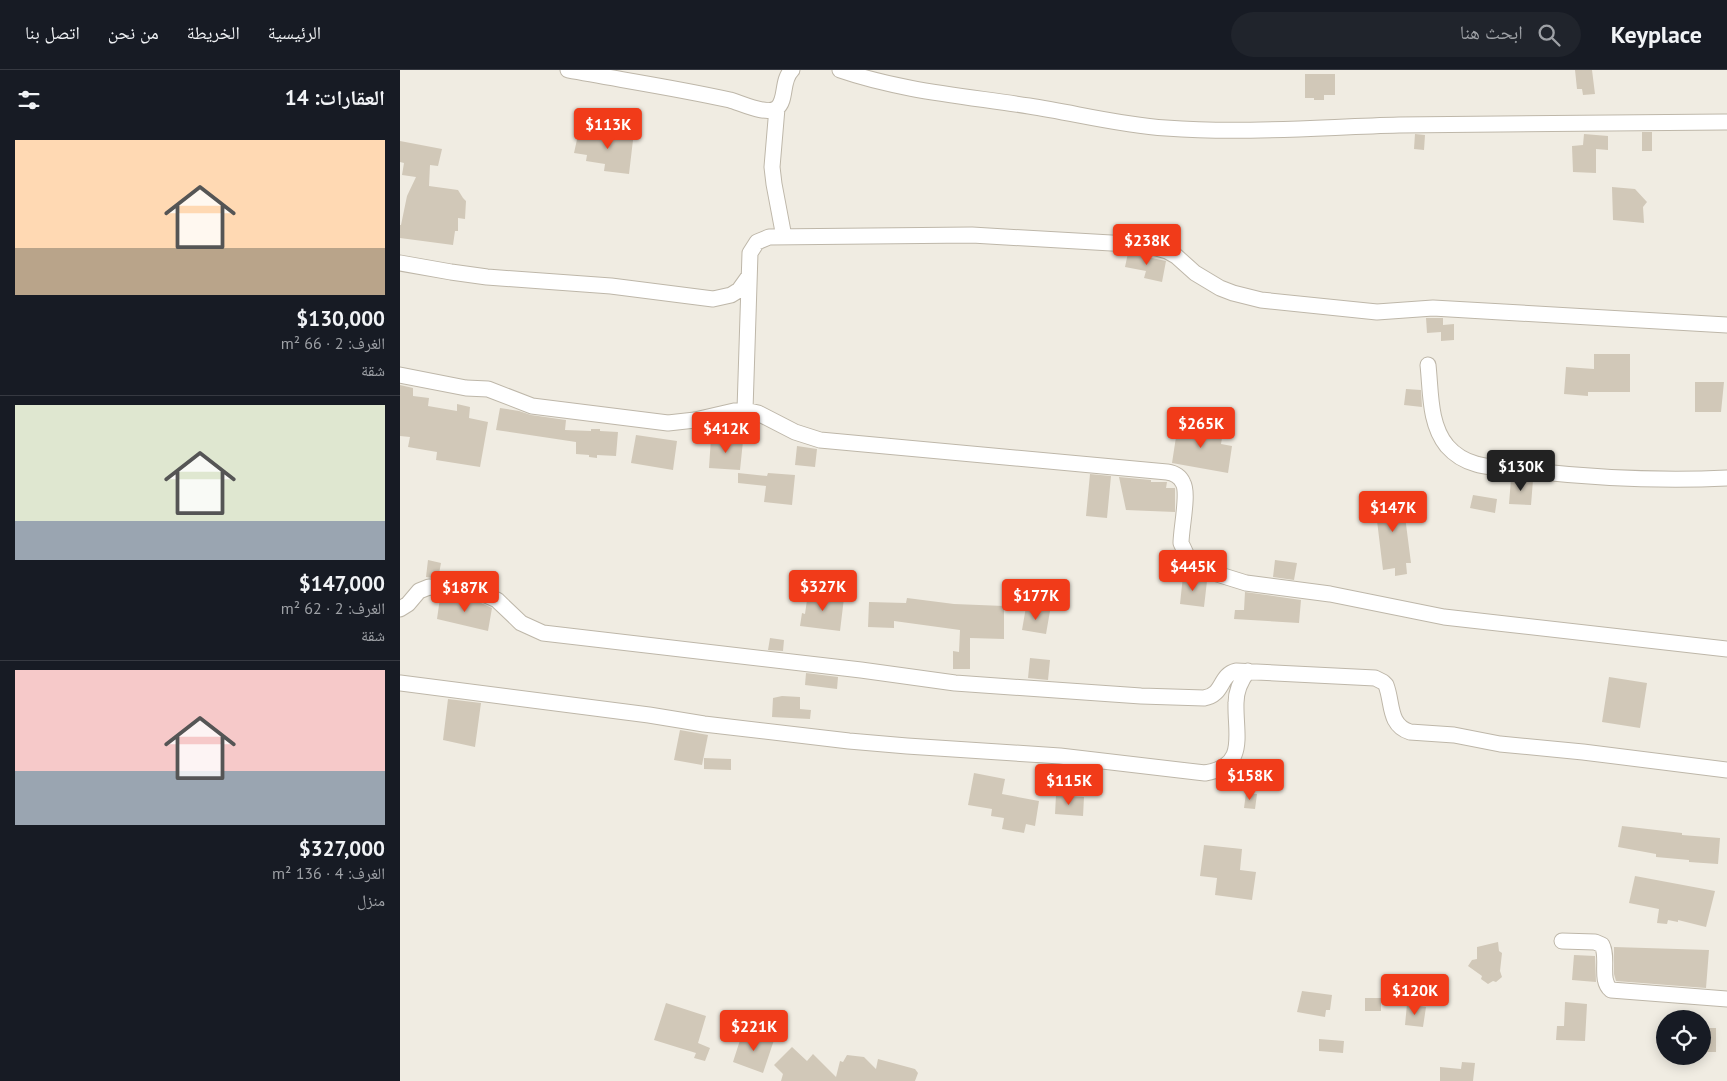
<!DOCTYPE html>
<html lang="ar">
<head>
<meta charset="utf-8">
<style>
  :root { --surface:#171b24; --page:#20242c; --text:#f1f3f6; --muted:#9ea1a6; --line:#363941; --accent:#f13b19 }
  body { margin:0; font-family:"PT Sans","Noto Naskh Arabic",sans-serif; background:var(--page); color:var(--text); direction:rtl; height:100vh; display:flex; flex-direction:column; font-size:19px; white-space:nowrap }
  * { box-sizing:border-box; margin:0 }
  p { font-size:16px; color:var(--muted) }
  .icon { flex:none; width:28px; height:28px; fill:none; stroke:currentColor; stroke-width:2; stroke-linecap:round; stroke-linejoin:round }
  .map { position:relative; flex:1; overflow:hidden; direction:ltr }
  .drawer { display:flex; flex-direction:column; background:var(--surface); width:400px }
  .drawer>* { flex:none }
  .tools { position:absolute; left:1256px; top:940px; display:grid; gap:10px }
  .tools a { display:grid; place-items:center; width:55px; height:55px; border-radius:50%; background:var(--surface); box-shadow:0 2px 12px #0003; font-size:25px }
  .price { position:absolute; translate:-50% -42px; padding:0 11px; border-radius:5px; background:var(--accent); color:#fff; font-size:16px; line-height:32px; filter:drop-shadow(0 1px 2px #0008) }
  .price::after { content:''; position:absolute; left:50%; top:30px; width:15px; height:11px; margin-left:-8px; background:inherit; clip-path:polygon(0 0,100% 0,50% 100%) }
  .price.active { background:#222; color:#fff }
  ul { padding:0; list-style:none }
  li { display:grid; align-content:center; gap:10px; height:265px; padding:0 15px }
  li+li { border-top:1px solid var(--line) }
  li span { display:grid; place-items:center; height:155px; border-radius:0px; color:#555 }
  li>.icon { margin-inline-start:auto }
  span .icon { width:90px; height:90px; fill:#fffc; stroke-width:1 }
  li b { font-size:21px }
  h2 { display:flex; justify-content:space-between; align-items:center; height:60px; padding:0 15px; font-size:21px }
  header { display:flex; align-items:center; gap:30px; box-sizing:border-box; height:70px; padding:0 25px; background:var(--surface); border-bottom:1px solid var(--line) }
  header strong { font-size:24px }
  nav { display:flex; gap:28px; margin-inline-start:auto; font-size:18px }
  .search { width:350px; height:45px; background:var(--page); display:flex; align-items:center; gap:12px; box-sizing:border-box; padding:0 18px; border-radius:28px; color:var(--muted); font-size:19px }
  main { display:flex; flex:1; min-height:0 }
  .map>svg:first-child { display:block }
</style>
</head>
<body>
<header>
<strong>Keyplace</strong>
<div class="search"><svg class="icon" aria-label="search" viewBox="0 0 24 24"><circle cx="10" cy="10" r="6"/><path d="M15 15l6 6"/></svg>ابحث هنا</div>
<nav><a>الرئيسية</a><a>الخريطة</a><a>من نحن</a><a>اتصل بنا</a></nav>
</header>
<main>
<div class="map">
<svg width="1327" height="1011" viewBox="0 0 1327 1011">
  <rect width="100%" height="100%" fill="#f0ece2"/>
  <path fill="#d1c8b8" d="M1175,0H1192L1195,24L1183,25L1182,19H1177Z
    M905,4H935V25H924V30H914V28H905Z
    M205,59L231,64L233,70L229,104L204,101L205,94L186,91L187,85L174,83L178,65L197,68L198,60L205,61Z
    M1242,62H1252V81H1242Z
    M1015,64L1025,65L1024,80L1014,79Z
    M1184,64L1208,66V80L1196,79V103L1173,102L1172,76L1183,75Z
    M0,71L42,79L38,96L30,95L29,116L58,120L63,128L66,131L65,149L58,148V161H55L53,175L0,168V155H1L7,126L16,107L2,105L4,93L0,92Z
    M1212,117L1235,119L1247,132L1243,137L1244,153L1213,150Z
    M728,183L766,191L762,212L744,208L746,201L725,197Z
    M1026,248H1043V255L1054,254V270L1041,271V262L1027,263Z
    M1194,284H1230V322H1188V326L1164,324L1166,297L1194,299Z
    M1295,312H1324L1321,342H1295Z
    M0,315L13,318V326L29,328L28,336L57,341V334L70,337L69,348L88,352L80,397L36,390L37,382L8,377L10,367L0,366Z
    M1006,319L1021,320L1022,337L1004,335Z
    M100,338L119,341L131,345L166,350L165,360L191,361V359H200V361L218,362L216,386L197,385V388L189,387V385L176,384V372L96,360Z
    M778,354L823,362L821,374L832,376L828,403L772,393Z
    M236,365L277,371L273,400L231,393Z
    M311,368L343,371L340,400L309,398Z
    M397,376L417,379L415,397L395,395Z
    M338,403L367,406L368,403L395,405L392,435L364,432L366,416L338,413Z
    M690,404L711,406L707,448L686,446Z
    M719,407L751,410V412H767L766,418H775V442L726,440Z
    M1111,409L1133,410L1131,435L1109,434Z
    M1002,423L1011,493H1006L1007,504L995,506V498L983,500L974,426Z
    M1073,425L1097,429L1095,443L1070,438Z
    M28,490L41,493L38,509L26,507Z
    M875,490L897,493L894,510L873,507Z
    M783,506L807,511L804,537L780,534Z
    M845,522L901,530L899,553L834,549L835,540H844Z
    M408,523L444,528L440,561L400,556L402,543L405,544Z
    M40,528L79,532L92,538L88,561L37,549Z
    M507,528L554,534L604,536V569L570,568V599H553V581L559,582L560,560L494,551V558L468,557L469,532L506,533Z
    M626,537L650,541L646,564L622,560Z
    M370,568L384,570L383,581L368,580Z
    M630,588L650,590L648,610L628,608Z
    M406,603L438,607L437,619L405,615Z
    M1209,607L1247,613L1240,658L1202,652Z
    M382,626L400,627V639L411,640L410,649L372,647L373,628Z
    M48,629L81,633L75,677L43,670Z
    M280,660L308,665L302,695L274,690Z
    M304,688L331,689V700L304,699Z
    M574,703L605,709L602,724L639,731L635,756L626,754L624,763L602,759L604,748L591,746L592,739L568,735Z
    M846,723L857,724L855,739L844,738Z
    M656,725L684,727L683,746L655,744Z
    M1222,756L1282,763V765L1320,768L1318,794L1289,792V790L1256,787V784L1218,777Z
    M804,775L842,779L840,800L856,802L852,830L815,825L817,808L800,806Z
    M1235,806L1315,821L1306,857L1278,850V852L1268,850L1267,854L1257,853L1259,839L1229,833Z
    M1098,872L1099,881L1102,883L1100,901L1102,907L1096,912L1093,911L1088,914L1081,909L1082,906L1068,896L1072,890L1077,889V877Z
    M1214,877L1309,880L1306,918L1216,911L1214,904Z
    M1174,885L1195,886L1196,912L1172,910Z
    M902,921L932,925L930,940H926L925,947L897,942Z
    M965,928H981V941H965Z
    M1165,932L1187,934L1185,971L1156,970L1157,956H1164Z
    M266,933L306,946L298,973L310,978L305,991L294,988L296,983L254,970Z
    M1007,934L1026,937L1023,957L1005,955Z
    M1302,958H1316V982H1302Z
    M351,963L374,970L363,1003L333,992L341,967L349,970Z
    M919,969L944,971L943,983L919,981Z
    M392,977L407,991L413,984L436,1007L440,991L443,992L447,985L464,987L476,999L478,989L515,999L518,1003L515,1011H381L383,1004L374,995Z
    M1062,992L1075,993L1073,1011H1040V997L1061,999Z"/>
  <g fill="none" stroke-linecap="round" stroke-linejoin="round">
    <g stroke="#beb7a9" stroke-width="17">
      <path id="minor" d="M168,0C222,10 276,18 330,30C341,33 367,46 377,38C387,30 381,10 392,0
        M440,0C501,21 565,26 629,36C675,43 719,55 766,58C844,64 922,57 999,55C1109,53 1218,53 1327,52
        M377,38L372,97L374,114L384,167
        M0,193L51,202L87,207L211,216L313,229L331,225L339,220L349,206
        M1028,295C1031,322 1029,354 1047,376C1054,384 1065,391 1076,394C1093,399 1114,399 1132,401C1196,408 1263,411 1327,408
        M0,305L66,318L88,319L132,336L268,353L295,350L334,341L345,340L358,343L395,362L420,370L767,402C774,403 780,406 783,413C789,423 781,459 781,473L788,488L801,499L846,513L930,524L1044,547L1327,579
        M345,340L350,183L357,172L369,167L572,165L746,175L767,181L776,186L795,203L820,218L833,223L861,230L977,242L1033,238L1327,255
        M0,539L8,534L19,521L29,517L81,523L97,530L121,553L143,563L461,600L555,613L741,626L804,628C824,625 819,605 836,601L975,608L983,612L986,615C993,633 988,655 1010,662L1054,665L1100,674L1183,682L1327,700
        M0,613L249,645L304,654L449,671L507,676L660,686L805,703C848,696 835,665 836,633C836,621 841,610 848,601
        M1162,871L1195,872L1202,875C1209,888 1199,910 1211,920L1327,929"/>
    </g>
    <use href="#minor" stroke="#fff" stroke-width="15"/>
  </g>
</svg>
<div class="tools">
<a><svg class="icon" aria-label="locate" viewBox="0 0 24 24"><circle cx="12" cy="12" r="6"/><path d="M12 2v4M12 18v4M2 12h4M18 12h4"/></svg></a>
</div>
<b class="price" style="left:208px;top:80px">$113K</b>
<b class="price" style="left:747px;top:196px">$238K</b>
<b class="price" style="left:801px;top:379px">$265K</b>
<b class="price" style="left:326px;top:384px">$412K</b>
<b class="price active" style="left:1121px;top:422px">$130K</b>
<b class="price" style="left:993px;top:463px">$147K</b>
<b class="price" style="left:793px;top:522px">$445K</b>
<b class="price" style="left:423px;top:542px">$327K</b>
<b class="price" style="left:65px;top:543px">$187K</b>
<b class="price" style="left:636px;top:551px">$177K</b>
<b class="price" style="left:850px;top:731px">$158K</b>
<b class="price" style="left:669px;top:736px">$115K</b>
<b class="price" style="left:1015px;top:946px">$120K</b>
<b class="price" style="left:354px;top:982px">$221K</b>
</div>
<section class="drawer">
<h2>العقارات: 14<svg class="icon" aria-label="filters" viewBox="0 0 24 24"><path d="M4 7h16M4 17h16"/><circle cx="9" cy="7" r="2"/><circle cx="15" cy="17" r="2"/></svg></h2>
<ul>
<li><span style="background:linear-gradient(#ffd9b3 70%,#b9a48a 0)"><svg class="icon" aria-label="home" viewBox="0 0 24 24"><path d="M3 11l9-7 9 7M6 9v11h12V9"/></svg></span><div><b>$130,000</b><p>الغرف: 2 · 66 m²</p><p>شقة</p></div></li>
<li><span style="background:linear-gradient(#dfe7d0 75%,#9aa5b1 0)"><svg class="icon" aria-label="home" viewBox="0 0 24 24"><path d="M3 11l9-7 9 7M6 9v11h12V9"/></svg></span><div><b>$147,000</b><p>الغرف: 2 · 62 m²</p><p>شقة</p></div></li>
<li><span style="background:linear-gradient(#f6c9c9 65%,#9aa5b1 0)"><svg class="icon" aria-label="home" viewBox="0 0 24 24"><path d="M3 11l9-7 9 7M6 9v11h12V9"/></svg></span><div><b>$327,000</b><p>الغرف: 4 · 136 m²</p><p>منزل</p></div></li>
</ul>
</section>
</main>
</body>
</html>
